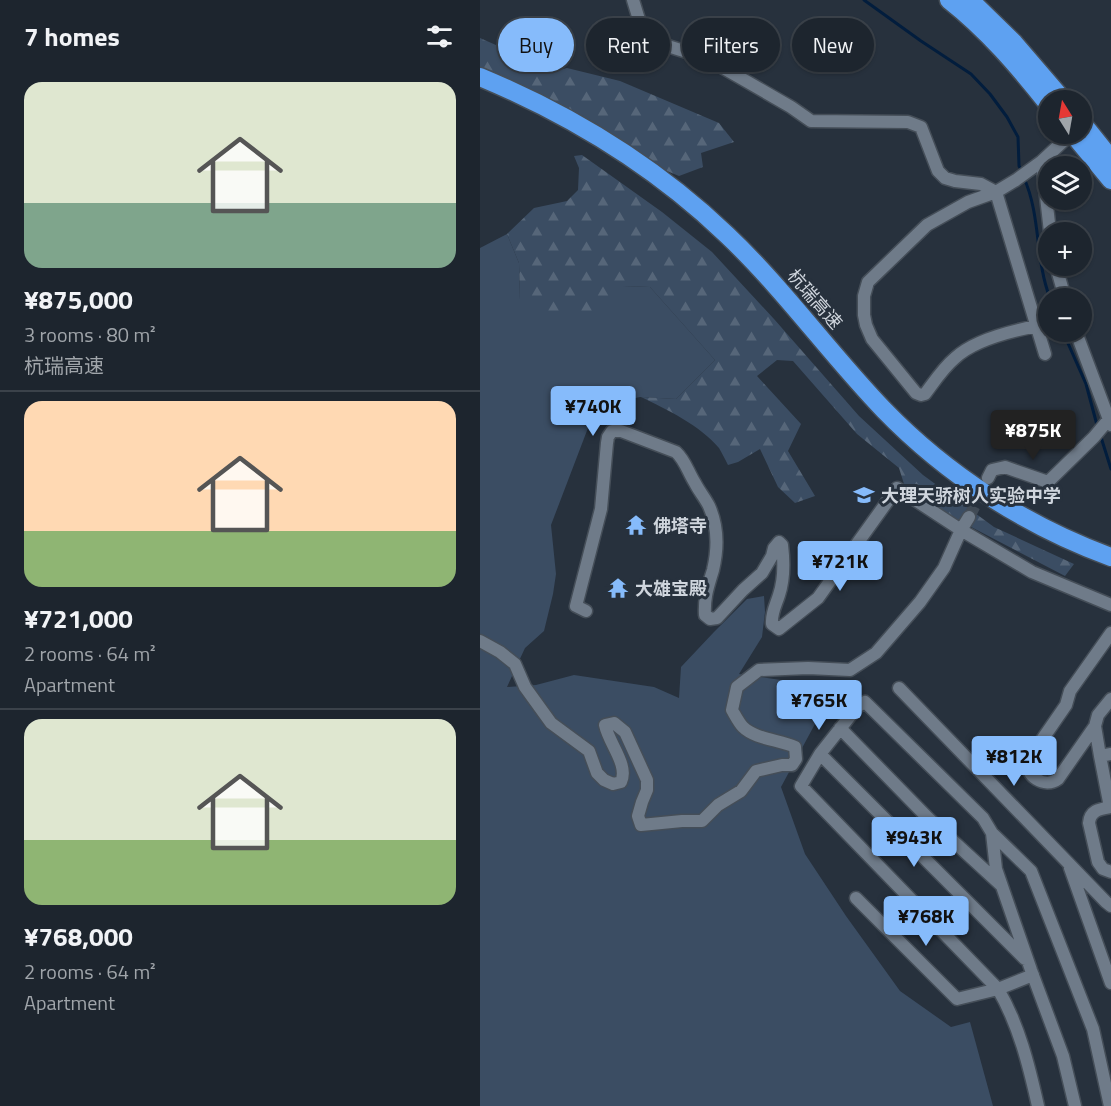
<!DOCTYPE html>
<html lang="en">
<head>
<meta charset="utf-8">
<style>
  :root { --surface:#1d252e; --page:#252d36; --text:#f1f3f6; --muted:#a0a5aa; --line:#3b424a; --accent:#86bbfb }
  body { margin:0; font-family:"Titillium Web","Noto Sans SC",sans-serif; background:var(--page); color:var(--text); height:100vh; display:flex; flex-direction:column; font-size:22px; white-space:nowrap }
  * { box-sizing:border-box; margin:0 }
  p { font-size:20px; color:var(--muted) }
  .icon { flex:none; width:33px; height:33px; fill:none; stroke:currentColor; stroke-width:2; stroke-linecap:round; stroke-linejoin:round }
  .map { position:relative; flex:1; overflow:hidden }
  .details { display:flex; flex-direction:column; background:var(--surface); width:480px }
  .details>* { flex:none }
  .banner { position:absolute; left:18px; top:18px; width:522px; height:54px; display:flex; gap:12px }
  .needle { width:39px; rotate:349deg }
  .fabs { position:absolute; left:558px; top:90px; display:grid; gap:12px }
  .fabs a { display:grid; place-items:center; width:54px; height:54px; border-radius:50%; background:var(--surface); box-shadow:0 2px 4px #0004,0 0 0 2px var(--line); font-size:30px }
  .price { position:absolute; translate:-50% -51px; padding:0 14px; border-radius:6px; background:var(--accent); color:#111; font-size:20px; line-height:39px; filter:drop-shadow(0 2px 3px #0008) }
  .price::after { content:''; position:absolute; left:50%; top:36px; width:18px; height:14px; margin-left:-9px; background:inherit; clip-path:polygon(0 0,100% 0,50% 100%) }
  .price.selected { background:#222; color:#fff }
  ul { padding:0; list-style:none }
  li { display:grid; align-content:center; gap:12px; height:318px; padding:0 24px }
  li+li { border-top:2px solid var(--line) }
  li span { display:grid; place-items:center; height:186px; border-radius:18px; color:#555 }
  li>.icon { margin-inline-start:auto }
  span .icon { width:108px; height:108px; fill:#fffc; stroke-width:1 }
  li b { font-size:26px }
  h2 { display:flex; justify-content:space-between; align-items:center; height:72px; padding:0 24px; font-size:26px }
  .chip { padding:0 21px; border-radius:27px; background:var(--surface); box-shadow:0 2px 4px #0004,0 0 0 2px var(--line); font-size:21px; line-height:54px }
  .chip.selected { background:var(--accent); color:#111 }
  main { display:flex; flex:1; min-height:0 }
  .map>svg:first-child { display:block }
</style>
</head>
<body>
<main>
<section class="details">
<h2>7 homes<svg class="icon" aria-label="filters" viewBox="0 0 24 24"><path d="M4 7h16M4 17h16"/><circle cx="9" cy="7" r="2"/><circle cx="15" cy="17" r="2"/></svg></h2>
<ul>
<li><span style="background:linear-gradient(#dfe7d0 65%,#7fa58c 0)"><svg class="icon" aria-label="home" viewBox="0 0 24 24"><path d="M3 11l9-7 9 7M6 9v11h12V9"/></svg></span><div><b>¥875,000</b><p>3 rooms · 80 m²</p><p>杭瑞高速</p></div></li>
<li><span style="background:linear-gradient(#ffd9b3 70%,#8fb573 0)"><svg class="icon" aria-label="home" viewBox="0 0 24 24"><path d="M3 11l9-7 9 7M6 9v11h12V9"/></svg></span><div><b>¥721,000</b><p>2 rooms · 64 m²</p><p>Apartment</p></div></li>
<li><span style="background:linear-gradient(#dfe7d0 65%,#8fb573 0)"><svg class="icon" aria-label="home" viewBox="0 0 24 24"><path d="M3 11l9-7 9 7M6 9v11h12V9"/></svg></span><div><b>¥768,000</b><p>2 rooms · 64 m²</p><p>Apartment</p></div></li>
</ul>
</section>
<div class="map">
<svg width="631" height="1106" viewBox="0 0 631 1106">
  <defs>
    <pattern id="forest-firs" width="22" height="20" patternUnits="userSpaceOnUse" patternTransform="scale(1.5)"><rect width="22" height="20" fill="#3b4d63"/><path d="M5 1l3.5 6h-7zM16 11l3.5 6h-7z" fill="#566679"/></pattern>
  </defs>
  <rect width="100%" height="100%" fill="#27313d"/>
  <path fill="#3b4d63" d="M27,234L39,263L40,300L144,286L170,287L235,360L196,399L160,397L116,407L71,525L76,574L73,594L64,631L45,648L27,687L56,685L94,675L174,687L199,698L201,667L234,632L267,599L284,596L285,612L282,637L259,674L356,688L363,695L335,724L301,787L325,854L366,916L420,991L471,1027L490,1022L513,1106H0V248Z"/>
  <path fill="url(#forest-firs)" d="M0,38L75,71L87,68L140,81L239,123L254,142L221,153L223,167L199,176L165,162L0,72Z
    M102,155L182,212L232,252L294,319L379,416L443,475L514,527L594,564L585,576L474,518L424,484L419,468L377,434L313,361L297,360L277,376L321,424L308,451L335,496L315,503L298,487L280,449L258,462L248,465C245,459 242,453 239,448C221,426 186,409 161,397L196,399L235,360L170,287L144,286L118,315L75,316L40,300L39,263L27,234L54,208L87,201L98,190L99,168L94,156Z"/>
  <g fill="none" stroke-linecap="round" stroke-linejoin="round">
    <path stroke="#021d3d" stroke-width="3" d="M384,0L441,41L491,74L510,94L527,117L538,137L539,166L542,171
      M544,178C561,216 555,260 570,298
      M583,332L606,384L617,425
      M620,434L631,469"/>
    <path stroke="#404a55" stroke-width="12" stroke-dasharray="12 6" stroke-linecap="butt" d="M489,517L505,485"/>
    <g stroke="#454e58" stroke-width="15">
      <path id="minor" d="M153,0L164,36L175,42L226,58L311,107L331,121L428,122L441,127L458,171L465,178L475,181L501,184L516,192
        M562,161L536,180L516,192L565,354
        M516,192L488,202L447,225L388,282L384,296V315L386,325L392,339L436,393L441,395L445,394C454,382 463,368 475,358C494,340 531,331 557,326
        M570,232L562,161L591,134
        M576,266L585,298
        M596,332L631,425
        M508,478L512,470L525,467L568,482L614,437L629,419
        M106,611L96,606L121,509L127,443L128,437L132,431H141L196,452C205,460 208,472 215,483C219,491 225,498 229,506C238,526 238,549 233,570C228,587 224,597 225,615L230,619L237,618L263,590L282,573L292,556L294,548L299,542L302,545C304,561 304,580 299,595C296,605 291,613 292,624L299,629L338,598L417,488L481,530L552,572L631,605
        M631,633L590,691L586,705L548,760C544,776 565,789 578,779L615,726L618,715L631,699
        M0,641L20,652L35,664L45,687L71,723L109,751L117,773L124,780L133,784L141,782C149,765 129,744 125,725L134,723L145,732L167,780V790L162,802L158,816L161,825L202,821H222L238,805L261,791L276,771L302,765H312L316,759L315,747C300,740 275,739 263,727C259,723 255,715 252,710L257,687L279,670L328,668L370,670L396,653L440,602L464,568L481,530L489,517
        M419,688L626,902L631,906
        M615,726L620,756L631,754
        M360,728L448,818L521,885
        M340,754L545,959
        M620,756L630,807
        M631,807C620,809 610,810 609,823L618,862L623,869L631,872
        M512,833L551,871L613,1029L630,1106
        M590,868L631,983
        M376,898L477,999L518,989C539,1025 549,1066 558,1106
        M553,975L518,989L321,786L340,754L378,706L385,702L503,818L512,833L516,869L551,970L583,1056L595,1106"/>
    </g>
    <g stroke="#454e58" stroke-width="21">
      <path id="highway" d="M469,0C507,30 538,66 568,104
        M490,0L534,43L583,100
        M0,77C91,115 175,166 247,235C304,289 350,354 404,410C467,475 546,526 631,557
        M602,123L631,159
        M593,134L631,180"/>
    </g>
    <use href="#minor" stroke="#6f7b89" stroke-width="12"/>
    <use href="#highway" stroke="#5ea1f1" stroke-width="18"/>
  </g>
  <defs>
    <g id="school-bare" transform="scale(1.62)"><path d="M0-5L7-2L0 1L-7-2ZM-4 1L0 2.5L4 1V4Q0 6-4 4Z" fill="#86bbfb" stroke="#27313d" stroke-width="2.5" paint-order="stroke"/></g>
    <g id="temple-bare" transform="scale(1.62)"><path d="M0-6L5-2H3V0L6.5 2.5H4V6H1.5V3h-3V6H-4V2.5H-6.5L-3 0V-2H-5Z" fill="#86bbfb" stroke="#27313d" stroke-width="2.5" paint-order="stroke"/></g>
  </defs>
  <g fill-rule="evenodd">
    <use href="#school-bare" x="384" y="495"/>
    <use href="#temple-bare" x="156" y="525"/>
    <use href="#temple-bare" x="138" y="588"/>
  </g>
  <g text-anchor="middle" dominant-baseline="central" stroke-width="6" stroke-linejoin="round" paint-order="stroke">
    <g font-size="18" fill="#cfd5dd" stroke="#27313d">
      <text transform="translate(335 299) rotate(49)">杭瑞高速</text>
    </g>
    <g font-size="18" font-weight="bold" fill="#cfd5dd" stroke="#27313d" text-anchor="start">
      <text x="401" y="495">大理天骄树人实验中学</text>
      <text x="173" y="525">佛塔寺</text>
      <text x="155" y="588">大雄宝殿</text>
    </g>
  </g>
</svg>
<div class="fabs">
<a><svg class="needle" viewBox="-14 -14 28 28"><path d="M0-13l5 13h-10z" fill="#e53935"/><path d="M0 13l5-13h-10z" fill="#a0a5aa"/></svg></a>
<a><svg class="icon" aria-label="layers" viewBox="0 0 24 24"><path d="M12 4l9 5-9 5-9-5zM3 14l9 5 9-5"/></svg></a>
<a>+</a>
<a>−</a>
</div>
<b class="price" style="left:113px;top:437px">¥740K</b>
<b class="price selected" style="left:553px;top:461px">¥875K</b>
<b class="price" style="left:360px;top:592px">¥721K</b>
<b class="price" style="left:339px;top:731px">¥765K</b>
<b class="price" style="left:534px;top:787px">¥812K</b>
<b class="price" style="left:434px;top:868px">¥943K</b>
<b class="price" style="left:446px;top:947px">¥768K</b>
<div class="banner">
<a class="chip selected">Buy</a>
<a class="chip">Rent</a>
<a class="chip">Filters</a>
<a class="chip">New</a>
</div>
</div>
</main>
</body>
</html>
